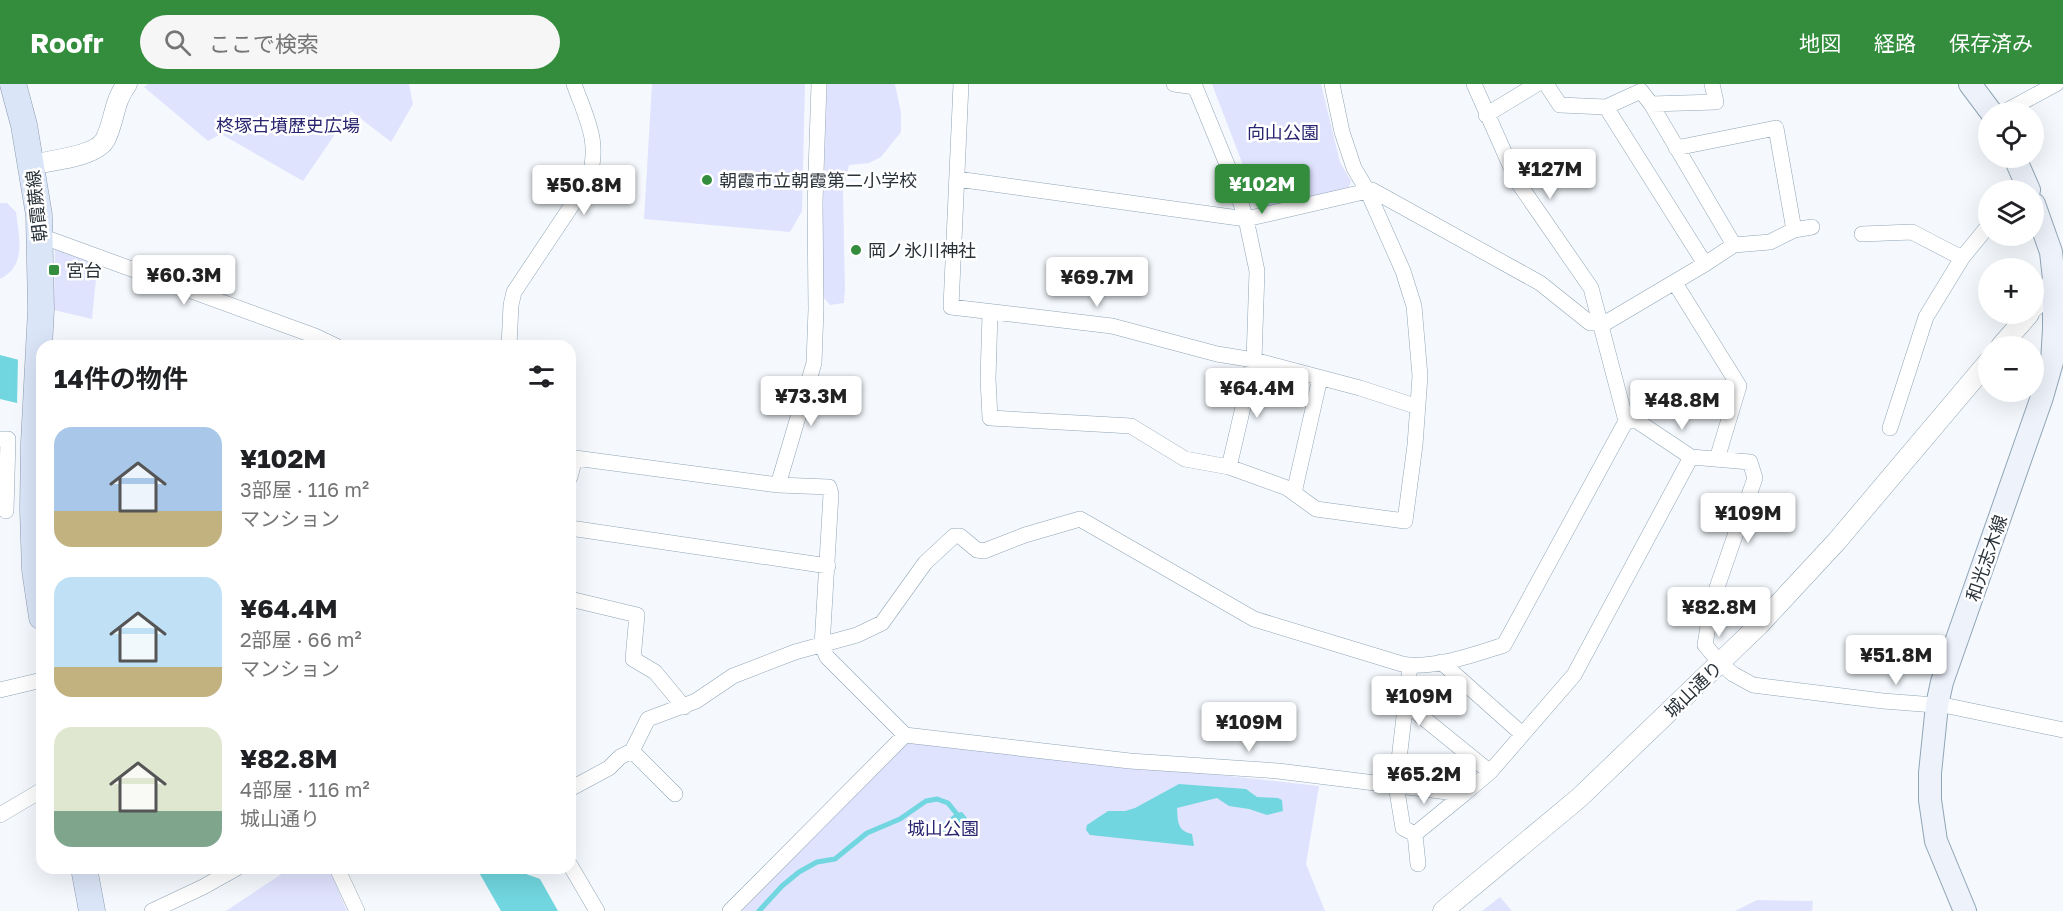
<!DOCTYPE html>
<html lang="ja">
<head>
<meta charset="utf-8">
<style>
  :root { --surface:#fff; --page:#f6f6f6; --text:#202124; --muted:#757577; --accent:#338d3d }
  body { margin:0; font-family:"Golos Text","Noto Sans JP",sans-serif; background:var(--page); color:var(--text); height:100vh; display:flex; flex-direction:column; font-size:22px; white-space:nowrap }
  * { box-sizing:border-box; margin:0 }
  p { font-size:20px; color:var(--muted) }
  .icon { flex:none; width:33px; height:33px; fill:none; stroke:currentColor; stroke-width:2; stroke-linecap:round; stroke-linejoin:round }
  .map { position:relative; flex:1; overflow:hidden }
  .side { position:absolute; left:36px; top:256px; width:540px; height:534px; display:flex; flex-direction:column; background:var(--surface); border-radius:18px; box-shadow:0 6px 24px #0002 }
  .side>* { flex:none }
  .tools { position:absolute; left:1978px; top:18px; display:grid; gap:12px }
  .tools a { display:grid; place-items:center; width:66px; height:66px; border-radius:50%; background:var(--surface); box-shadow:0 6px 24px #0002; font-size:30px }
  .price { position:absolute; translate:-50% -51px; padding:0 14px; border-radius:6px; background:#fff; color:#222; font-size:20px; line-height:39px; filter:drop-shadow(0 2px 3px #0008) }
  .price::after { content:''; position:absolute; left:50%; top:36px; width:18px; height:14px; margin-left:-9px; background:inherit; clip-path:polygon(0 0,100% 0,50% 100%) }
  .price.selected { background:var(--accent); color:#fff }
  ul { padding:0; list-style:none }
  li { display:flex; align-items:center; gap:18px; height:150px; padding:0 18px }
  li span { display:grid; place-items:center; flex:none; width:168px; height:120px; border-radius:18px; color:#555 }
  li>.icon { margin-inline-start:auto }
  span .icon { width:72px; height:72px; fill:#fffc; stroke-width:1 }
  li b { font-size:26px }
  h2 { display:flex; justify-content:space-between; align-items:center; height:72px; padding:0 18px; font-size:26px }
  header { display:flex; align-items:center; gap:36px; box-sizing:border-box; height:84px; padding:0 30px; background:var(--accent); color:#fff }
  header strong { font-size:28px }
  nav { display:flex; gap:33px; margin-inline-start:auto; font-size:21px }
  .search { width:420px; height:54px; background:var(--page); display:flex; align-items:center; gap:15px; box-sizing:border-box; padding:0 21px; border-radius:33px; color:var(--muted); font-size:22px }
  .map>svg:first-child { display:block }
</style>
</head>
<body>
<header>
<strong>Roofr</strong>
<div class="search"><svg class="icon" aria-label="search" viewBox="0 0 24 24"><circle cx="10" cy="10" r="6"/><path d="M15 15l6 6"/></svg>ここで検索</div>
<nav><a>地図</a><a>経路</a><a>保存済み</a></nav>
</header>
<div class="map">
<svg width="2063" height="827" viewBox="0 0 2063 827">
  <rect width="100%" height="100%" fill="#f5f9fd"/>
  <path fill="#e0e3fe" d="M148,0H409L413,20L391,58L351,27L303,97L221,50L208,57L144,3Z
    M652,0H805L802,127L790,148L644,135Z
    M827,0H895L901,29V48L881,73L869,79L849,81L843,107L845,205L844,219L830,221L823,213V124Z
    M1212,0H1321L1340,78L1351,97L1349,103L1264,125L1259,123Z
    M0,119H7L16,128C19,154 27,182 0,195Z
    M55,163L87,174L96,195L92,235L54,226Z
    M909,657L1319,702L1306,780L1325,827H740Z
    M289,785H329L347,827H226Z
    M1500,813L1512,827H1482Z
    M1757,816L1813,817L1812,827H1735Z"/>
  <path fill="#71d6df" d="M0,271L42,282V325L0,315Z
    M1179,700L1246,705L1257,713L1278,714L1282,716L1283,727L1267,731L1249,725L1229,722L1217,714L1177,724C1178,737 1177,747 1192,750L1194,762L1090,751L1086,746L1087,741L1108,727H1125L1135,724Z
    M962,728L967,734V739L937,751L932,750L933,748L956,729Z
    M477,785H522L526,790L540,795L558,827H501Z"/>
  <path fill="#f5f9fd" d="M18,273L42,279V328L17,322Z"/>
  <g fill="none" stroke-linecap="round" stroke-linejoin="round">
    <path stroke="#71d6df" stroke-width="5" d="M759,827L782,802L799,788L817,778L835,775L867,749L900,735L926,717L937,715L948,719L956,729"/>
    <g stroke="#90a5b6" stroke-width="16">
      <path id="minor" d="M961,0L951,223L1112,242L1217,270L1254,276L1360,304L1418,323
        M1174,0L1195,3
        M1194,0L1233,95L1246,135L1257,187L1254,276L1229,383
        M1546,0L1560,21L1606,23
        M1651,20L1716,18L1712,0
        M2004,28L2056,0
        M1486,31L1537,0
        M1676,64L1776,44L1794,146
        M957,95L1246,135L1372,106L1540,199L1590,239L1607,238L1705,180L1734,161L1651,20L1641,7L1606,23L1705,180
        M1862,150L1912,148L1962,174
        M41,155L52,156L315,252L336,262
        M1734,161L1770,158L1794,146L1812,143
        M1675,199L1739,302L1717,375
        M990,229L988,295L990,334L1131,342L1185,375L1229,383L1287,404L1316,425L1405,437L1415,361L1420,292L1414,222L1403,187L1367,106L1354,84L1342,48L1332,0
        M509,262L511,221L514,208L588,97C601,59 587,36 574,0
        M1626,337H1637L1691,373L1750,378L1755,394L1712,518L1705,561L1720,579L1733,590L1753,601L1883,617L1948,622L2063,646
        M1890,344L1926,233L1962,174L1989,141
        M0,355H8L6,427
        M570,393L575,374L778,401L829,403L831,410L822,562L827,573L905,651
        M778,401L814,279L816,225L815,119L819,0
        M1294,409L1320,294
        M570,444L828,482
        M570,515L637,531L633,575L655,588L684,623
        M1441,578L1522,650
        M1410,582L1396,701L1403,744L1415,750L1464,710
        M0,606L42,596
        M1405,619L1490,688
        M632,667L675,710
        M570,705L609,684L620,673L632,667L648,635L696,617L733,592L795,568L857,551L882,539L925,479L954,452H960L977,466L984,467L1025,451L1080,435L1254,535L1402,580C1432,586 1475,570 1504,561L1626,337L1591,204L1517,97L1474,0
        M0,731L42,706
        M1415,750L1418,780
        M570,781L597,827
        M337,784L357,827
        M152,827L203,803L237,784
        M730,827L905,651L1130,677L1278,687L1464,710L1490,688L1574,591L1691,373"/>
    </g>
    <g stroke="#90a5b6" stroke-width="21">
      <path id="tertiary" d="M32,81C51,76 95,73 105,56C115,37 113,18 127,0
        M2034,223L2058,191
        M2001,262L2029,230
        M1443,827L1579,714L1759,541L1837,457L1989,277"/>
    </g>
    <g stroke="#90a5b6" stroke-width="24">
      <path id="secondary" d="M1970,0L1991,28
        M2015,74L2029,106
        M1965,827L1936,757L1930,716V689L1937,621L1942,598L2042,313L2052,278L2054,245V195L2051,168L2034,120"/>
    </g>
    <g stroke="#8d9bb1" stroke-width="27">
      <path id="primary" d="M13,0L24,41L39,131L41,225L34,359L33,426L35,486L42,533
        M84,784L92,827"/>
    </g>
    <use href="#minor" stroke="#fff" stroke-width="15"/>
    <use href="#tertiary" stroke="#fff" stroke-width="20"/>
    <use href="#secondary" stroke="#edf2fb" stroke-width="22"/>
    <use href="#primary" stroke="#dae5f7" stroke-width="26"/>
  </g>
  <g fill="#338d3d" stroke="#fff" stroke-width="2">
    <circle cx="707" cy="96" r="6"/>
    <circle cx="856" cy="166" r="6"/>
    <rect x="48" y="180" width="12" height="12" rx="3"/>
  </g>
  <g text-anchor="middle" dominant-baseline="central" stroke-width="5" stroke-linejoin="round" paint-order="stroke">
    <g font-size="18" fill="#2a2570" stroke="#fff">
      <text x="288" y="41">柊塚古墳歴史広場</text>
      <text x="1283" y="48">向山公園</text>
      <text x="943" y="744">城山公園</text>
    </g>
    <g font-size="18" fill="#2a3239" stroke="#fff" text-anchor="start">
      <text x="719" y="96">朝霞市立朝霞第二小学校</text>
      <text x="868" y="166">岡ノ氷川神社</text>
      <text x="66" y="186">宮台</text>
    </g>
    <g font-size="18" fill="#2a3239" stroke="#fff">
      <text transform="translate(36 122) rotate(-96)">朝霞蕨線</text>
      <text transform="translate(1986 474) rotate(-71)">和光志木線</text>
      <text transform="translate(1693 605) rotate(-44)">城山通り</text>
    </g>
  </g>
</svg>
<div class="tools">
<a><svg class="icon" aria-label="locate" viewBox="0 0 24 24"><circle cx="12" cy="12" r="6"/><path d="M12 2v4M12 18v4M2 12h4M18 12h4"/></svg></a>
<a><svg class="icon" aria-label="layers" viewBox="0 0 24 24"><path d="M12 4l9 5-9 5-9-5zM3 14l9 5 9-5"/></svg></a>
<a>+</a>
<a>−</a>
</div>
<b class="price" style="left:1550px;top:116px">¥127M</b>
<b class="price selected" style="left:1262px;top:131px">¥102M</b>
<b class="price" style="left:584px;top:132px">¥50.8M</b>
<b class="price" style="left:184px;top:222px">¥60.3M</b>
<b class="price" style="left:1097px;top:224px">¥69.7M</b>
<b class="price" style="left:1257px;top:335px">¥64.4M</b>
<b class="price" style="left:811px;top:343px">¥73.3M</b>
<b class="price" style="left:1682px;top:347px">¥48.8M</b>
<b class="price" style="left:1748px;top:460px">¥109M</b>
<b class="price" style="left:1719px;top:554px">¥82.8M</b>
<b class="price" style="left:1896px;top:602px">¥51.8M</b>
<b class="price" style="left:1419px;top:643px">¥109M</b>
<b class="price" style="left:1249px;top:669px">¥109M</b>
<b class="price" style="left:1424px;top:721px">¥65.2M</b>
<section class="side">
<h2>14件の物件<svg class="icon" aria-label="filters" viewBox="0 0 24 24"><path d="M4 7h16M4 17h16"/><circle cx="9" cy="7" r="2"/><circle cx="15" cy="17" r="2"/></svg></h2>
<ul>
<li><span style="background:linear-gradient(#a9c7e8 70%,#c2b280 0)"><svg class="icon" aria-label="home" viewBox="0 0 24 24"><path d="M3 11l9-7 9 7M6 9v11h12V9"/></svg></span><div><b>¥102M</b><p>3部屋 · 116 m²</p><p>マンション</p></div></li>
<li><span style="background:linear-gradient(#bfe0f5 75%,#c2b280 0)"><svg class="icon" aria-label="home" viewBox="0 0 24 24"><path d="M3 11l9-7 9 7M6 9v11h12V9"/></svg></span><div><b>¥64.4M</b><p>2部屋 · 66 m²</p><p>マンション</p></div></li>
<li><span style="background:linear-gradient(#dfe7d0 70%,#7fa58c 0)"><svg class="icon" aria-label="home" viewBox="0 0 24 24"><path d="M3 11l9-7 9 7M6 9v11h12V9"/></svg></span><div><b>¥82.8M</b><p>4部屋 · 116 m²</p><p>城山通り</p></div></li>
</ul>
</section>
</div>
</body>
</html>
